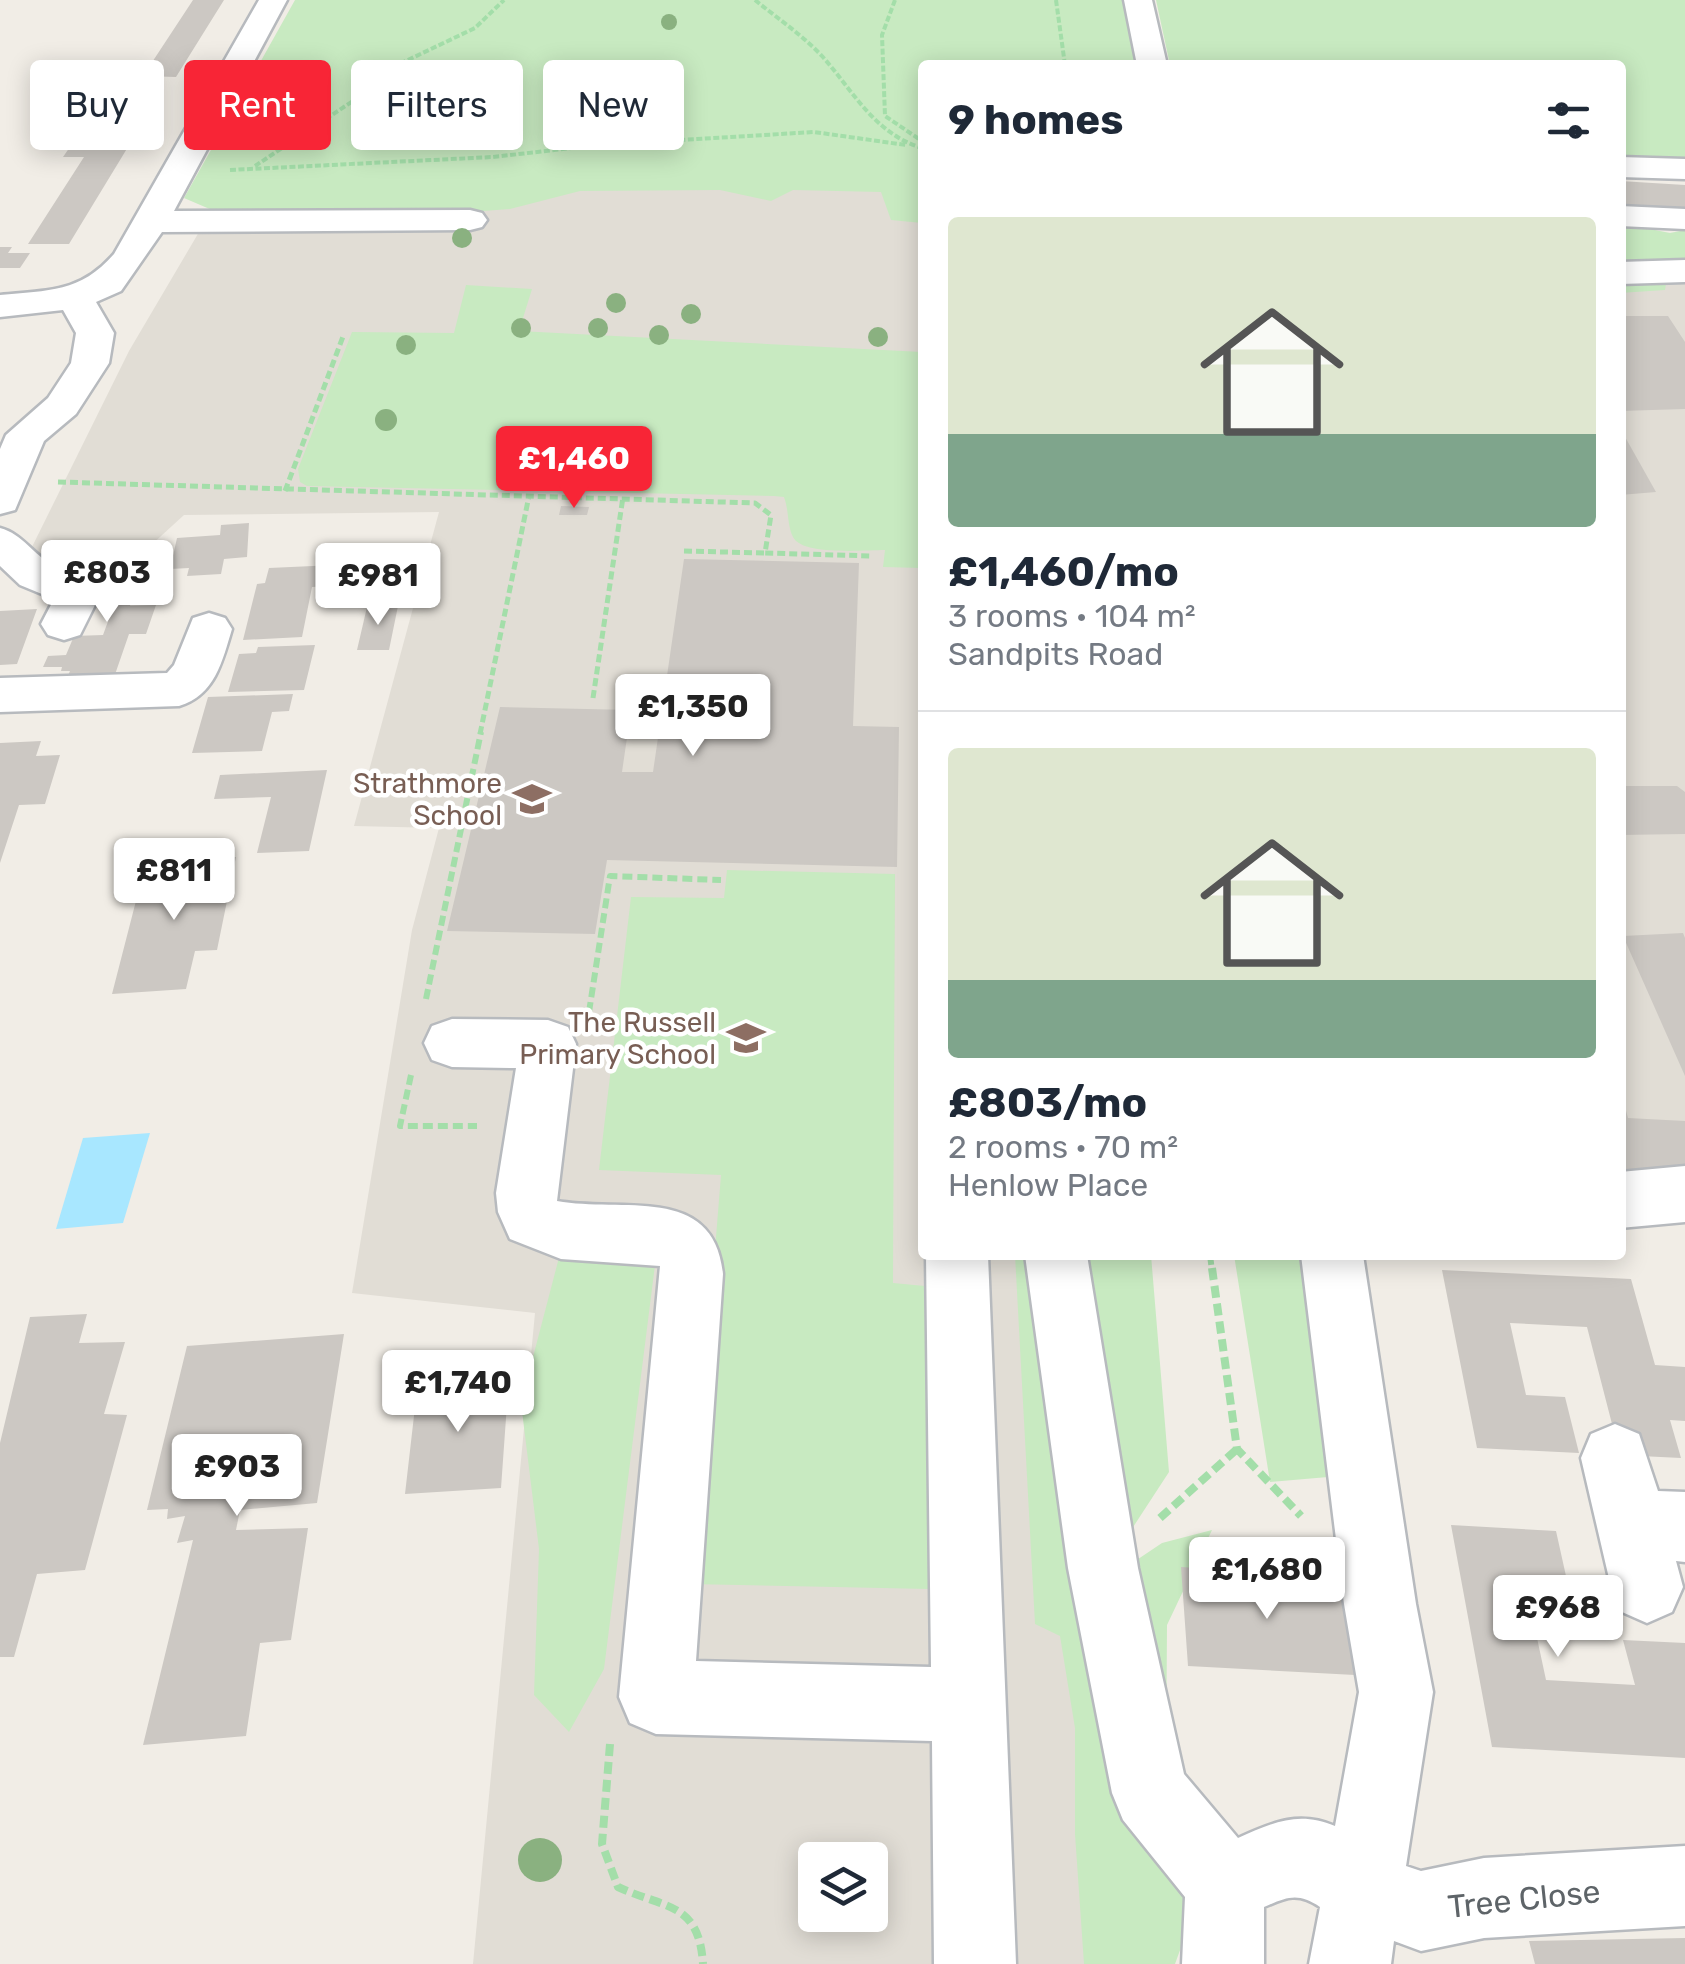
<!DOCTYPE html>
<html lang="en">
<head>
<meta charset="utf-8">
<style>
  :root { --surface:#fff; --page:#f2f2f3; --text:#1f2937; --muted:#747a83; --line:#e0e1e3; --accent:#f82536 }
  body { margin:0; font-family:Rubik,sans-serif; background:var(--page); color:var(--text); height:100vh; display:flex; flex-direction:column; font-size:38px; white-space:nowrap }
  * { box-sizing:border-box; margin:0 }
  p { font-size:32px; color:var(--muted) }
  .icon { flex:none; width:55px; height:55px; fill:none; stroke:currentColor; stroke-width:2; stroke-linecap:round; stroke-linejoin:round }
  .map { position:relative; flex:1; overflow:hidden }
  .side { position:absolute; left:918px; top:60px; width:708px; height:1200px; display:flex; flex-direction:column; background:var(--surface); border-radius:10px; box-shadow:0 5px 25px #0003 }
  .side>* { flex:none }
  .hud { position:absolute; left:30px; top:60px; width:738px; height:90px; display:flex; gap:20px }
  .tools { position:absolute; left:798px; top:1842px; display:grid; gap:20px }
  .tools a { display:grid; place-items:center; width:90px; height:90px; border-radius:10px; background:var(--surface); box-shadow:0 5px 25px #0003; font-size:50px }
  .price { position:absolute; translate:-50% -85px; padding:0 22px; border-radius:10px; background:#fff; color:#222; font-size:32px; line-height:65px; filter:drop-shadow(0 2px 5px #0008) }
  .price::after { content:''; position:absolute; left:50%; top:60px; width:30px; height:22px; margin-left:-15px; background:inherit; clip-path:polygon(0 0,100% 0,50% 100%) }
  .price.on { background:var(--accent); color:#fff }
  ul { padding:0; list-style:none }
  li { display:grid; align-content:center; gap:20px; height:530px; padding:0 30px }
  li+li { border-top:2px solid var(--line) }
  li span { display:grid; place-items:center; height:310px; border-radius:10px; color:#555 }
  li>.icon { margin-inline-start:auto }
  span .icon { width:180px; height:180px; fill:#fffc; stroke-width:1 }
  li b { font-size:42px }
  h2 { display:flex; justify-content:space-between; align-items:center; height:120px; padding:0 30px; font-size:42px }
  .pill { padding:0 35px; border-radius:10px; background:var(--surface); box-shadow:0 5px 25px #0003; font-size:35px; line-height:90px }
  .pill.on { background:var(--accent); color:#fff }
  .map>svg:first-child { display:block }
</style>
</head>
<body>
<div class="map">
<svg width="1685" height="1964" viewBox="0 0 1685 1964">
  <rect width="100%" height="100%" fill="#f1ede6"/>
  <path fill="#e1ddd5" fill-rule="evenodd" d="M578,176L922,185V1255H1028L1128,1964H473L535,1313L352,1293L412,930L439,828L354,826L439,512L184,515L149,547L126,553L28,555L129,351L212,210L483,211ZM815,1860H870V1915H815Z
    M1620,234L1685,237V1170L1620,1171Z"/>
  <path fill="#c8eac1" d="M295,0H1123L1136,65H922V223L891,220L881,192L793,190L771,201L720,190L580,191L510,209L483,211L212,210L184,198Z
    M1156,0H1685V160L1620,156V65H1170Z
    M1620,223L1670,233L1685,230V260H1670L1665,290L1620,293Z
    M466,285L532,289L519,331L922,352V568L883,567L885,550C866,550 802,556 793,537C787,525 789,510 784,497L774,496L307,486L300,482L298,469L352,332L454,333Z
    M727,870L895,874L893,1283L925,1286L930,1589L688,1584L721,1175L599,1170L631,897L724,898Z
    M562,1246L655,1265L604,1669L569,1732L534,1695L539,1549L521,1403Z
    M1015,1255H1151L1169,1472L1092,1590L1162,1543L1212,1530L1167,1625L1166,1776L1188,1928L1175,1964H1084L1075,1834V1728L1060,1636L1035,1624Z
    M1234,1255H1301L1328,1477L1270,1482Z"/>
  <path fill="#a8e7ff" d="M150,1133L123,1223L56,1229L83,1138Z"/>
  <path fill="#ccc8c3" d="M193,0H224L176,77L143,76Z
    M111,91H162L69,244H28L84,157H63L72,144H92L116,108H101Z
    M1620,181L1685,185V212L1620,209Z
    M0,247H12L8,253H30L20,268H0Z
    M1620,316H1668L1685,342V409L1620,411Z
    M1620,428L1656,492L1620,495Z
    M561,506L589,507L587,515H559Z
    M249,523L247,557L224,559L221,574L187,576L189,568L170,569L177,538L220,535L221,525Z
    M144,559L140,574L151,573L145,591L134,592L130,606L156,605L146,634H129L111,686L63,687L70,671H61L62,667H43L48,656L66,655L74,636L103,635L114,605L78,607L88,578L94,577L98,562Z
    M684,559L859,563L853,726L899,727L897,867L607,860L595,934L447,931L500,707L631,710L622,772H653Z
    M335,565L331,586L312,587L302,637L243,640L257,584L265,583L269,568Z
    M398,606L389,650H357L367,607Z
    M37,609L17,664L0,665V611Z
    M315,645L304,690L228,692L239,654L256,653L258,647Z
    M293,694L289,711L272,712L262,751L192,753L208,697Z
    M41,741L36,756L60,755L45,804L19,805L0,863V743Z
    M327,770L309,851L257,853L271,797L214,799L220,775Z
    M1620,786H1677L1685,792V834L1620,835Z
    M236,857L217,950L195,951L186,989L112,994L146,862Z
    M1683,933L1685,938V1076L1623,936Z
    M1621,1092L1628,1118L1685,1121V1170L1620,1171Z
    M1442,1270L1631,1279L1655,1365L1685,1367V1421L1670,1420L1681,1458L1620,1455L1587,1327L1510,1323L1526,1395L1565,1397L1579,1453L1477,1448Z
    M87,1314L79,1343L125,1342L104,1414L127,1415L85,1570L37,1574L14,1657H0V1443L30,1317Z
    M344,1334L317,1503L240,1510L236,1530L308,1528L291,1640L260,1643L246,1736L143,1745L193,1540L177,1543L185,1516L167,1519L168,1509L147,1510L187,1346Z
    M509,1376L501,1488L405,1494L418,1381Z
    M1451,1525L1556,1531L1570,1594L1527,1591L1546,1680L1635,1685L1623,1640L1685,1643V1758L1492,1747Z
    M1181,1567L1345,1578L1355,1675L1188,1666Z
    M1685,1938V1964H1535L1529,1941Z"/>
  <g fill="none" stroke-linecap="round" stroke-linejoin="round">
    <g stroke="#b7babe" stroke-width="5">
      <path id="minor" d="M259,0H287L174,211L470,210L482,213L487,220L482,227L470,230L162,232L121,291L96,302L114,333L109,363L76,414L44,441L15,510L0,514V449L6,435L48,398L71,363L76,333L63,310L0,317V295C49,290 80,293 114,254Z
        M1124,0H1152L1167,65H1137Z
        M1620,157L1685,159V179L1620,177Z
        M1620,206L1685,209V229L1620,226Z
        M1685,260V282L1620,284V262Z
        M0,528C23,534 33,555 53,565C74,574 87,574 100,595L80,635L64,640L48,635L41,624L54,599L20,585L0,566Z
        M209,613L225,618L232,629C222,662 215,695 179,706L0,712V678L167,673L174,665L193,618Z
        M452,1019L548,1020L568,1027L576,1044L557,1201C622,1213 714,1183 723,1274L696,1661L931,1667L926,1255H988L1016,1964H934L932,1741L656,1734L630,1723L619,1697L660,1266L561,1259L510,1239L498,1212L496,1193L516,1068L452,1067L432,1060L424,1043L432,1026Z
        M1685,1166V1222L1620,1228V1172Z
        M1025,1255H1087L1138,1568L1184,1774L1238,1838C1272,1823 1298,1810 1335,1826L1359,1692L1344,1604L1301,1255H1363L1416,1604L1433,1692L1406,1866L1421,1871L1484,1858L1685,1846V1926L1484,1938L1421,1951L1394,1941L1391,1964H1309L1320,1907C1298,1892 1287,1897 1264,1907V1964H1182L1185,1897L1123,1820L1112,1793L1068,1568Z
        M1615,1424L1639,1434L1658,1491L1685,1492V1562L1676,1561L1683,1587L1672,1612L1647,1623L1622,1612L1611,1587L1581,1458L1591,1434Z"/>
    </g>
    <path stroke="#a3dea9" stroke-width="4" stroke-dasharray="6 2.5" stroke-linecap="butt" d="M755,0C777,18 801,34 821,55C853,90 873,133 922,148
      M895,0L882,35L885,116L922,141
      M1056,0L1065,65
      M255,166L368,91L389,69L475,28L504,0
      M230,170L493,157L598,145L814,132L906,145"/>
    <path stroke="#a3dea9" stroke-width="5" stroke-dasharray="8 4" stroke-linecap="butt" d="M58,482L755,503L771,515L765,553L873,556
      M285,491L344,334
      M684,551L765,553
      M593,698L623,497
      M480,734L529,496"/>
    <path stroke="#a3dea9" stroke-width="6" stroke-dasharray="10 5" stroke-linecap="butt" d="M426,999L481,732
      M589,1012L610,876L721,880
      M411,1075L400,1126H477
      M1210,1255L1212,1271"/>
    <path stroke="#a3dea9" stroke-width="8" stroke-dasharray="12 6" stroke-linecap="butt" d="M1212,1268L1237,1449L1301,1516
      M1160,1518L1237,1449
      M610,1744L602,1844L618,1887C666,1909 699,1902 703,1964"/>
    <use href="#minor" fill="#fff" fill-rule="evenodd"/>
  </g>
  <g fill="#8ab180">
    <circle cx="669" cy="22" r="8"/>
    <circle cx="471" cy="85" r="9"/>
    <circle cx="623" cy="96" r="9"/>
    <circle cx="410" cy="137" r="9"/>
    <circle cx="462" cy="238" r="10"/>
    <circle cx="616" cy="303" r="10"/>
    <circle cx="691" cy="314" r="10"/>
    <circle cx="521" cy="328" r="10"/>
    <circle cx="598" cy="328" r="10"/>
    <circle cx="659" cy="335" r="10"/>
    <circle cx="878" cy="337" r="10"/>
    <circle cx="406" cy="345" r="10"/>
    <circle cx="386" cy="420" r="11"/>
    <circle cx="540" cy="1860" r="22"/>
  </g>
  <defs>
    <g id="school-bare" transform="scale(3)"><path d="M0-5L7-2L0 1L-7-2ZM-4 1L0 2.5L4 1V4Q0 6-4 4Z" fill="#8d6e63" stroke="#fff" stroke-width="2.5" paint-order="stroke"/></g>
  </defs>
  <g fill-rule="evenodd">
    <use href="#school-bare" x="532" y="799"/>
    <use href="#school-bare" x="746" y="1038"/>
  </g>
  <g text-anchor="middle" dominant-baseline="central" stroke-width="9" stroke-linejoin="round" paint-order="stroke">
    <g font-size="28" fill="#785e54" stroke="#fff" text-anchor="end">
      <text x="502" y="783">Strathmore<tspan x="502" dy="32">School</tspan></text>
      <text x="716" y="1022">The Russell<tspan x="716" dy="32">Primary School</tspan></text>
    </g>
    <g font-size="32" fill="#5e6468" stroke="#fff">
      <text transform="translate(1524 1899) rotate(-6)">Tree Close</text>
    </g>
  </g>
</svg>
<div class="tools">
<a><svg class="icon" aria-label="layers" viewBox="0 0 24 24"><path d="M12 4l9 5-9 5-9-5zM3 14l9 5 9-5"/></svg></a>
</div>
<b class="price on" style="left:574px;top:511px">£1,460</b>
<b class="price" style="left:107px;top:625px">£803</b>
<b class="price" style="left:378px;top:628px">£981</b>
<b class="price" style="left:693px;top:759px">£1,350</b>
<b class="price" style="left:174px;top:923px">£811</b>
<b class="price" style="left:458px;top:1435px">£1,740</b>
<b class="price" style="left:237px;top:1519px">£903</b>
<b class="price" style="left:1267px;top:1622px">£1,680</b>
<b class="price" style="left:1558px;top:1660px">£968</b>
<div class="hud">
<a class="pill">Buy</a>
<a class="pill on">Rent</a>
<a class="pill">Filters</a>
<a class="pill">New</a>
</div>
<section class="side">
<h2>9 homes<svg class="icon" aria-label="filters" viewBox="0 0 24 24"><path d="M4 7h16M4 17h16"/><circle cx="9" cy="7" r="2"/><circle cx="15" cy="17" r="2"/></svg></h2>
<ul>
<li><span style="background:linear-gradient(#dfe7d0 70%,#7fa58c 0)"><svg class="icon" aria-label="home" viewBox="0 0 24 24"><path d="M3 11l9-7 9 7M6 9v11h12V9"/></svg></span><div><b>£1,460/mo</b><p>3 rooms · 104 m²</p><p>Sandpits Road</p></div></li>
<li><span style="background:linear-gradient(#dfe7d0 75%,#7fa58c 0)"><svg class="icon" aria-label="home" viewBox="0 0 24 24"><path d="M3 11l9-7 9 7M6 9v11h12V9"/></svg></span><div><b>£803/mo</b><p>2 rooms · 70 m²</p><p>Henlow Place</p></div></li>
</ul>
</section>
</div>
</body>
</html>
